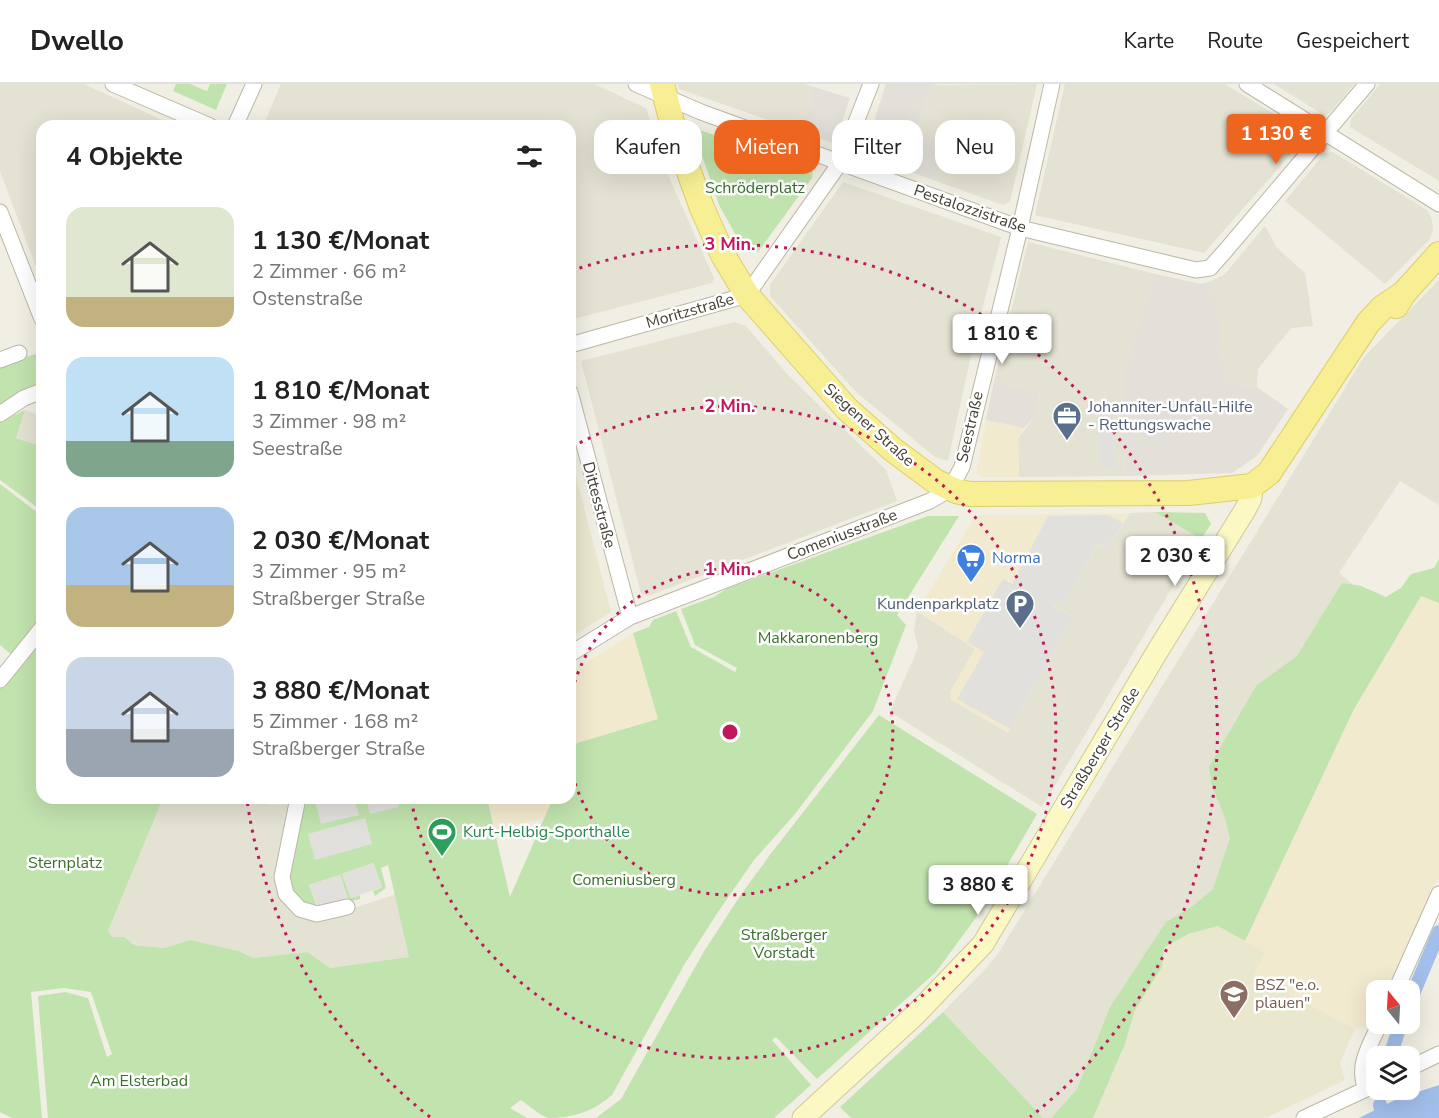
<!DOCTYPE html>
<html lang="de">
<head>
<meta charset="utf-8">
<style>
  :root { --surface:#fff; --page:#f2f2f2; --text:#222; --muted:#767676; --line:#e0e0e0; --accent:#ed651e }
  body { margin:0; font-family:"Nunito Sans",sans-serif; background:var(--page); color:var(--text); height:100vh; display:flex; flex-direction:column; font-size:22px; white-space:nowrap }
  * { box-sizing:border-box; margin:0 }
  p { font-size:20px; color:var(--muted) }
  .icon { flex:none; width:33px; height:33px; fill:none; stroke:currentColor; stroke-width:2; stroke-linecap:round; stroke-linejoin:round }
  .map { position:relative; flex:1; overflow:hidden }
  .drawer { position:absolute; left:36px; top:36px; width:540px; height:684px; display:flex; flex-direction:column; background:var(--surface); border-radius:18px; box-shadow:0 6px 24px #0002 }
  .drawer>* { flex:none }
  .banner { position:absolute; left:594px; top:36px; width:570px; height:54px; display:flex; gap:12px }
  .needle { width:39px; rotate:342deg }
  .controls { position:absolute; left:1366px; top:896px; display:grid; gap:12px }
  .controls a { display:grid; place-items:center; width:54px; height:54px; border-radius:12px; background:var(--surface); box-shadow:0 6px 24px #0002; font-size:30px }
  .price { position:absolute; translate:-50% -51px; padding:0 14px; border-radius:6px; background:#fff; color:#222; font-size:20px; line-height:39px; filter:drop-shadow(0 2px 3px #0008) }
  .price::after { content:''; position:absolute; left:50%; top:36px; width:18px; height:14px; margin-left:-9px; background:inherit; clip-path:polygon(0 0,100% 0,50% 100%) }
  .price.on { background:var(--accent); color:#fff }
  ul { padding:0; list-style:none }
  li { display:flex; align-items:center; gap:18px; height:150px; padding:0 30px }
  li span { display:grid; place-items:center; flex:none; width:168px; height:120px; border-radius:18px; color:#555 }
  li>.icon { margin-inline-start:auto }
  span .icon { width:72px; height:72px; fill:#fffc; stroke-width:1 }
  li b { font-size:26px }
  h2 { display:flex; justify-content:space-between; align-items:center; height:72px; padding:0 30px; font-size:26px }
  .chip { padding:0 21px; border-radius:18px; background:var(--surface); box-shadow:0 6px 24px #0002; font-size:21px; line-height:54px }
  .chip.on { background:var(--accent); color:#fff }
  header { display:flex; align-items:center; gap:36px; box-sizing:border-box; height:84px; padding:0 30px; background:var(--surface); border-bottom:2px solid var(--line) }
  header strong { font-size:28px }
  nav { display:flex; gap:33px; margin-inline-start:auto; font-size:21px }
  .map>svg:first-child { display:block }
</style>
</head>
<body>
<header>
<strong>Dwello</strong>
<nav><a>Karte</a><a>Route</a><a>Gespeichert</a></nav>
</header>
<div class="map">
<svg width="1439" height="1034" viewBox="0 0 1439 1034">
  <rect width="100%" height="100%" fill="#f1efe3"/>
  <path fill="#e4e2d2" d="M0,0H84L175,42H42V199L0,87Z
    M281,0H594L646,24L668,91L714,194L712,199L570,236V42H263Z
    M678,0H804L814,3L800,47L679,5Z
    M1037,0L1010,118L1003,121L936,97L949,61L917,49L932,1Z
    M1065,0H1225L1302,47L1303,56L1204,169L1035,131Z
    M1274,0H1354L1330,29L1324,31Z
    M1380,0H1439V97L1350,43L1351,35Z
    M1333,68L1427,126L1432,136L1433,147L1430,155L1385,200L1285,117L1325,69Z
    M843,98L1001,153L975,253L948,377L935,373L856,308L770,212V201Z
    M1265,142L1277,164L1305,189L1313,242L1291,244L1258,285L1257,303L1235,300L1227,290L1218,260L1211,197L1224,191Z
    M1028,158L1155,190L1122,291L1125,392L1019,393L1018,355L1035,332L1040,308L994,297Z
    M1439,196V421L1400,397L1339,489L1368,513L1270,743L1110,923L1077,1005L1051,1034H1043L943,928L990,880L1001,865L1364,273Z
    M735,238L746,242L788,291L886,386L897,417L648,512L641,510L581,277Z
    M25,326L42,332V363L16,354Z
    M1155,428L1201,455L1042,723L890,628L918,564L914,547L917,527L975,565L950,608L1074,533L1053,522L1057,514L1064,518L1098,460L1107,465L1130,429Z
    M163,714H262L269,721L292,720L279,794L318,831L357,823L397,810L410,873L330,884L307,868L253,874L239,867L190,856L164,864L134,861L124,853H112L108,847Z"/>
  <path fill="#f2eacf" d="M986,336L1024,344L1018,355L1019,393H982L976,390Z
    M1130,429L1107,465L1098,461L1064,518L1057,515L1053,521L1074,533L1008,649L951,616L950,608L975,565L917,527L976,431Z
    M1421,512L1439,519V794L1386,906H1377V924L1368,941L1355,945L1254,892L1265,868L1245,857L1353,627Z
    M633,549L658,635L577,659L570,674V589Z
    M487,714H553L544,734L496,746Z"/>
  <path fill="#e2e0d8" d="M886,0H939L932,1L917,48L949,61L936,97L863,71Z
    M814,3L850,14L835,60L800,47Z
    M1155,190L1202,200L1211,197L1221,251L1218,260L1227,290L1235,300L1257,303L1288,325L1257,372L1232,389L1125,392L1122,291Z
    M994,297L1040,308L1035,332L1024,344L986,336Z"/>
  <path fill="#e9e7ce" d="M575,388L611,528L570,554V389Z
    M1218,842L1265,868L1254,892L1355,945L1340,979L1345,996L1266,1034H1093L1125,960L1135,926L1162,883L1164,865L1188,850Z"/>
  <path fill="#c1e3ae" d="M176,0H190L207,7L210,0H227L216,26L173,7Z
    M699,46L808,80L813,86L812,94L758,168L749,169L743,164L719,121L695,51Z
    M42,268V301L0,321V281Z
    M25,326L16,354L42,363V427L0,396V338Z
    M0,400L42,432V537L12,571L0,561Z
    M1155,428L1205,429L1211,440L1201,455Z
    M928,432H959L897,531L906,541L873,627L795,730L754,776L718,828L684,881L612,1011C595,1027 573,1034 548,1034C539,1031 528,1021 521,1016L510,1024L527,1034H48L38,912L65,908L88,914L107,973L112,970L91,908L64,904L31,908L42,1034H12L0,1028V600L42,551V714H163L108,847L112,853H124L134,861L164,864L190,856L239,867L253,874L307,868L330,884L409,873L388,781L381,784L386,804L375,812L373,807L382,803L373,779L342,790L351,814L360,811V815L340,820L339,818L348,815L340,791L309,801L317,824L326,821L324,824C315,826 309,825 301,820C270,800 300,742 307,714H487L510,813L553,714H570V674L577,659L658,635L633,549L649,543L653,536L676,527L691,563L735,588L737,584L695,561L681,525L714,513L728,504Z
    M1439,475V519L1421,512L1353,627L1245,857L1218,842L1188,850L1164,864L1162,883L1135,926L1125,960L1093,1034H1051L1077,1005L1110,923L1166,838L1193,822L1213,805L1230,754L1224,731L1212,702L1209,683L1256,602L1297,572L1342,499L1361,502L1386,513L1401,504L1411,490L1434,484Z
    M879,631L1037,730L980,828L936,888L817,995L776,953L772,956L811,1001L774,1034H596L621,1015L703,869L740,812L769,772Z
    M943,928L1030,1020L1043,1034H851L840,1023Z"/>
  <path fill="#e1e0dc" d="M1112,330L1115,384H1100L1098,331Z
    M1108,431L1123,439L1107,465L1098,460L1064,518L1057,515L1053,522L1074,533L1010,645L957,615L984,568L967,558L1003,495L1012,500L1048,432Z
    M328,714H354L359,731L321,740L315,717Z
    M366,714H397L399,723L370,730Z
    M365,734L372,760L315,776L308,750Z
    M373,779L382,803L351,814L342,790Z
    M340,791L348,815L317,824L309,801Z"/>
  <path fill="#a2bfeb" d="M1439,1001V1034H1359L1399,1014Z"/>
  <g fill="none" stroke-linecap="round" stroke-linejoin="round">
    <path stroke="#a2bfeb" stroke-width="14" d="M1410,917L1439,848
      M1390,972L1401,939
      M1380,1021L1384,1034"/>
    <g stroke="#bbb8a7" stroke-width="17">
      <path id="minor" d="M113,0L210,42
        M636,0L701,28L1020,144L1196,186L1210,184L1226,166L1367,0
        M1247,0L1439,120
        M235,42L254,0
        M0,128L42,235
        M570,261L747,211L840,79L871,0
        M0,276L19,269
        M570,308L630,533
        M0,330L24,314L42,307
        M570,570L630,533L930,417L950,405L962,383L1020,144L1052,0
        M0,596L42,544
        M298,714L282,793L286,810L300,825L317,830L347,823
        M1396,906L1439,810
        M1410,984L1439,970
        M1366,1005C1356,981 1370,962 1380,939
        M1304,1034L1377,1000"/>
    </g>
    <g stroke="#ceca96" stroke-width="23">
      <path id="secondary" d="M803,1034L915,931L983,860L1160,563L1245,426L1251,414L1252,402"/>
    </g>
    <g stroke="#dccf66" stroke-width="26">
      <path id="primary" d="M662,0L674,46L702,124L723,171L747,211L847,325L892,365L935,397L956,407L969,410L1189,409L1252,402L1269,389L1368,239L1383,223L1404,209
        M1396,222L1404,209L1439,170"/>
    </g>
    <use href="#minor" stroke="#fff" stroke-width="15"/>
    <use href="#secondary" stroke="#fbf8c3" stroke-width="21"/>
    <use href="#primary" stroke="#f8ef95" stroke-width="24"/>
  </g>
  <g fill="none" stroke="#c2185b" stroke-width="3" stroke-dasharray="3 6">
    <path d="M570 616A163 163 0 1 1 570 680"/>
    <path d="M572 363A326 326 0 1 1 411 716"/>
    <path d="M430 1033A488 488 0 0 1 247 716M571 187A488 488 0 0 1 1030 1033"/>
  </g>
  <defs>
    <g id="office-pin" transform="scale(1.5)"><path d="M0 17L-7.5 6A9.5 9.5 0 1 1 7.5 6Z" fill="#5c6f8a" stroke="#fff"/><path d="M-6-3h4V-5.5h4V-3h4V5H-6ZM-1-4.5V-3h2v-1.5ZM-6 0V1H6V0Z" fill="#fff"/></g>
    <g id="supermarket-pin" transform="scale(1.5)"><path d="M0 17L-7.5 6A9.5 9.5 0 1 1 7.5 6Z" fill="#3f7fe0" stroke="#fff"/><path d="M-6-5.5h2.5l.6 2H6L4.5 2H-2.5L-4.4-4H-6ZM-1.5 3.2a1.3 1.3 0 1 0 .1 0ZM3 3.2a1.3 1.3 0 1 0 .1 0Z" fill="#fff"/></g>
    <g id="parking-pin" transform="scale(1.5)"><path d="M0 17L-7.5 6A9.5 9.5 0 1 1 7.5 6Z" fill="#5c6f8a" stroke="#fff"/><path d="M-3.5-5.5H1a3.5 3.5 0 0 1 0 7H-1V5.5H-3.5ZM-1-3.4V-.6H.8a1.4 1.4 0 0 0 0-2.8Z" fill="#fff"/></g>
    <g id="stadium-pin" transform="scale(1.5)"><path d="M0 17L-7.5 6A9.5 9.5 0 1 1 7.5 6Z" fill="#2e9e5b" stroke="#fff"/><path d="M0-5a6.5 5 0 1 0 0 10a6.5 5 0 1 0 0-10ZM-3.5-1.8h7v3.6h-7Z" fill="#fff"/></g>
    <g id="school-pin" transform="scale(1.5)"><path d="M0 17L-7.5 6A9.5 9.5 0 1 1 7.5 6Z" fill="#8d6e63" stroke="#fff"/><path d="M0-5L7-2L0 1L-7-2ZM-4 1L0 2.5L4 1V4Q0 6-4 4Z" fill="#fff"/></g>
  </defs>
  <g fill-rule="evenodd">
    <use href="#office-pin" x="1067" y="332"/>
    <use href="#supermarket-pin" x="971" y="474"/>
    <use href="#parking-pin" x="1020" y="520"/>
    <use href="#stadium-pin" x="442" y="748"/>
    <use href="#school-pin" x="1234" y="910"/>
  </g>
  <g text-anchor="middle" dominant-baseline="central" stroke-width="5" stroke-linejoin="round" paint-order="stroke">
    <g font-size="16" fill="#38702b" stroke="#fff">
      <text x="755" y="104">Schröderplatz</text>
      <text x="818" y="554">Makkaronenberg</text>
      <text x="65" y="779">Sternplatz</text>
      <text x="624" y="796">Comeniusberg</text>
      <text x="784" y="851">Straßberger<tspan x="784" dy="18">Vorstadt</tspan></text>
      <text x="139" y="997">Am Elsterbad</text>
    </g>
    <g font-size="16" fill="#423f34" stroke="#fff">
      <text transform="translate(970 125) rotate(19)">Pestalozzistraße</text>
      <text transform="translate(690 227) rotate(-16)">Moritzstraße</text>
      <text transform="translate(869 341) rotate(42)">Siegener Straße</text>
      <text transform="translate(970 343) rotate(-77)">Seestraße</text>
      <text transform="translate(599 421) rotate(75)">Dittesstraße</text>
      <text transform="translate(842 451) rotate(-21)">Comeniusstraße</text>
      <text transform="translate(1100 664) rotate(-59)">Straßberger Straße</text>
    </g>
    <g font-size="16" fill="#4e5e75" stroke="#fff" text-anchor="start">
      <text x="1088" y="323">Johanniter-Unfall-Hilfe<tspan x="1088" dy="18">- Rettungswache</tspan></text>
      <text x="999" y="520" text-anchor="end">Kundenparkplatz</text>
    </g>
    <g font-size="16" fill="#366cbe" stroke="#fff" text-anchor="start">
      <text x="992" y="474">Norma</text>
    </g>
    <g font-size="16" fill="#27864d" stroke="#fff" text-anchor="start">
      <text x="463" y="748">Kurt-Helbig-Sporthalle</text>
    </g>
    <g font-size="16" fill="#785e54" stroke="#fff" text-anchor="start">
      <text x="1255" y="901">BSZ "e.o.<tspan x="1255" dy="18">plauen"</tspan></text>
    </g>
  </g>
  <circle cx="730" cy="648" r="9" fill="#c2185b" stroke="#fff" stroke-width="3"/>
  <g font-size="18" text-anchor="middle" font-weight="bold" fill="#c2185b" stroke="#fff" stroke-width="5" stroke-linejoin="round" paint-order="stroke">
    <text x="730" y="166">3 Min.</text>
    <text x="730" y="328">2 Min.</text>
    <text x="730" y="491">1 Min.</text>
  </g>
</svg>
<div class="controls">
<a><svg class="needle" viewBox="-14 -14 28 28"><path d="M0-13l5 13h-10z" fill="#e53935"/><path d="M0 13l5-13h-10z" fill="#767676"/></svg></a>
<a><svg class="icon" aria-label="layers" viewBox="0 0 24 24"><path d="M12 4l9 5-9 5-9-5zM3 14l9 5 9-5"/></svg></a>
</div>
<b class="price on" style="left:1276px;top:81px">1 130 €</b>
<b class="price" style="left:1002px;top:281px">1 810 €</b>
<b class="price" style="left:1175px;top:503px">2 030 €</b>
<b class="price" style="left:978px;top:832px">3 880 €</b>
<div class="banner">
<a class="chip">Kaufen</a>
<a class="chip on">Mieten</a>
<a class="chip">Filter</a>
<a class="chip">Neu</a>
</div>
<section class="drawer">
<h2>4 Objekte<svg class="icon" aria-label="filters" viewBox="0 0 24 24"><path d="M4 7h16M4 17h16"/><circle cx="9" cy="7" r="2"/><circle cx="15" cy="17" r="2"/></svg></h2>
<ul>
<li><span style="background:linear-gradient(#dfe7d0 75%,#c2b280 0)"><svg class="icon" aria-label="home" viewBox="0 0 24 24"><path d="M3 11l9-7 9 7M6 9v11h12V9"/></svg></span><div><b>1 130 €/Monat</b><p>2 Zimmer · 66 m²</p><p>Ostenstraße</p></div></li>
<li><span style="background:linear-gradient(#bfe0f5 70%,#7fa58c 0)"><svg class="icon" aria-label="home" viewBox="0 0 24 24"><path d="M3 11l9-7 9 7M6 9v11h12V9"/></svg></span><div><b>1 810 €/Monat</b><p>3 Zimmer · 98 m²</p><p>Seestraße</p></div></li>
<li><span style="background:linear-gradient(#a9c7e8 65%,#c2b280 0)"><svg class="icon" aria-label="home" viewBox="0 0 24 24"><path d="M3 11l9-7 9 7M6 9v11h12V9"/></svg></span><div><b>2 030 €/Monat</b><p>3 Zimmer · 95 m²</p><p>Straßberger Straße</p></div></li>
<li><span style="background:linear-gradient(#c9d6e8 60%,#9aa5b1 0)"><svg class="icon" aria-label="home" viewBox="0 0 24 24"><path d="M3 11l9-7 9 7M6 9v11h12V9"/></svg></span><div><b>3 880 €/Monat</b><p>5 Zimmer · 168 m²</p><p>Straßberger Straße</p></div></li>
</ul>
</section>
</div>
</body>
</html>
